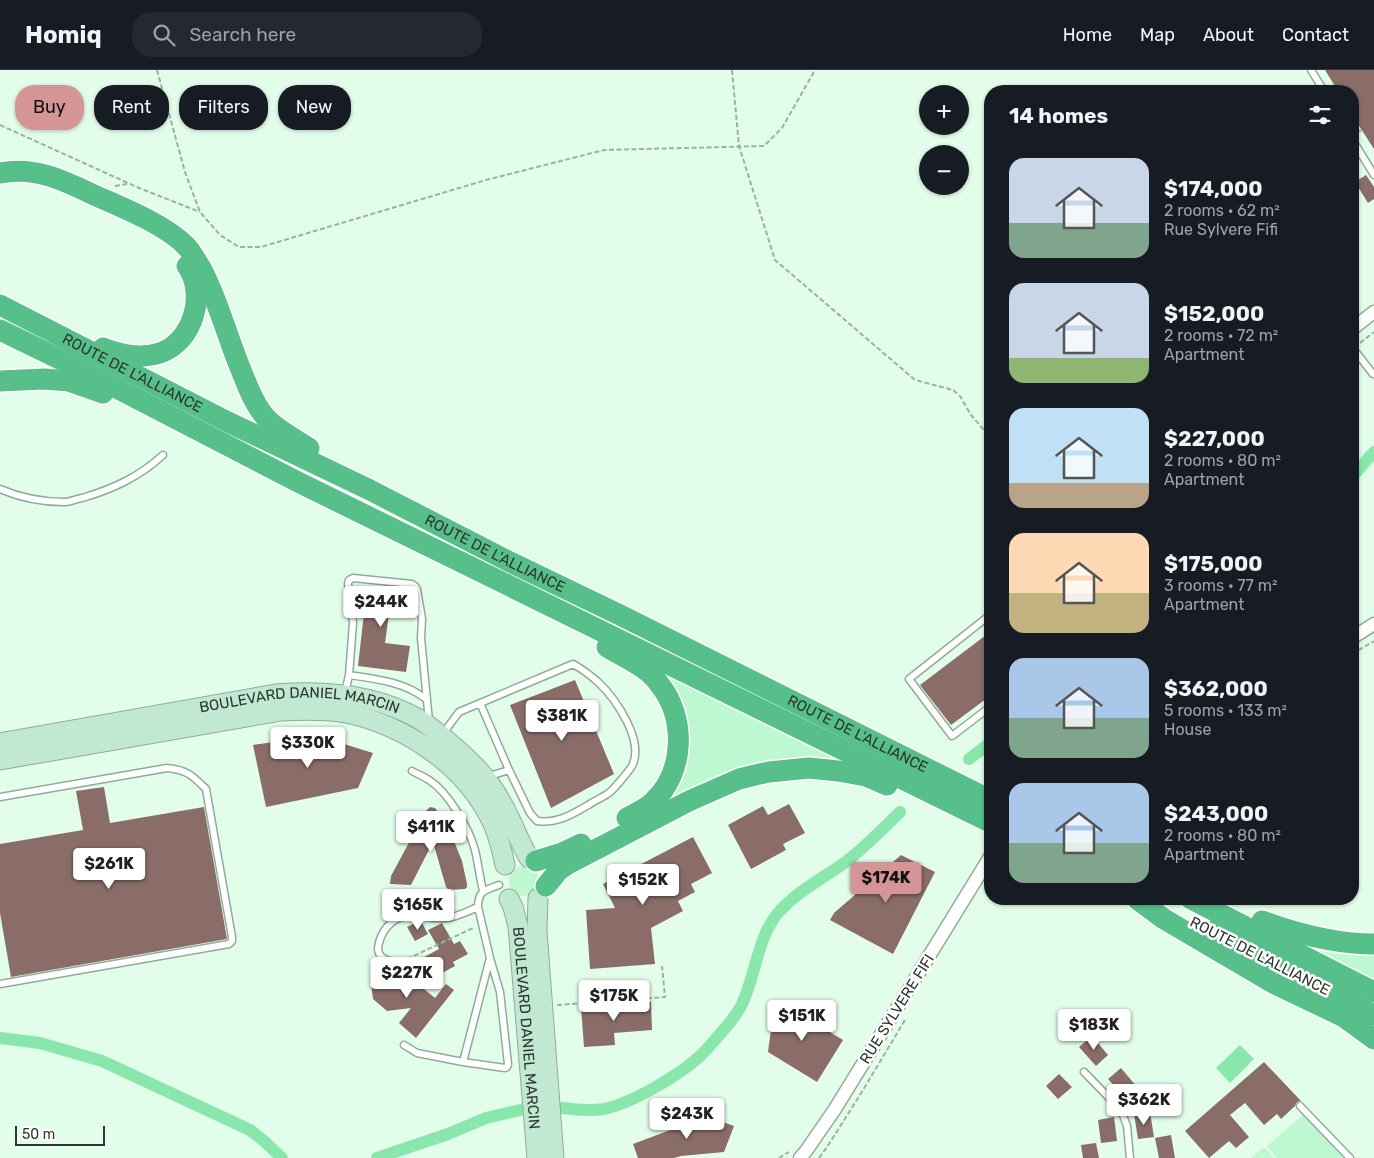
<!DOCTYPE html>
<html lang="en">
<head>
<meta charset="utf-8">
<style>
  :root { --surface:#171b24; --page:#242831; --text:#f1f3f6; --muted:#9ea1a6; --line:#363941; --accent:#d59596 }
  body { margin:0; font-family:Rubik,sans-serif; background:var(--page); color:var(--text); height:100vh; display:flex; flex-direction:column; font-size:19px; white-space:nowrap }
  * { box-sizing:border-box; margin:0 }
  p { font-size:16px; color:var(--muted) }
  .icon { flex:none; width:28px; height:28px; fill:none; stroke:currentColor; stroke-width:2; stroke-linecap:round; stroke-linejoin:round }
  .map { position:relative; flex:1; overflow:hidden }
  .details { position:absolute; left:984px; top:15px; width:375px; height:820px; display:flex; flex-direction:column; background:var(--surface); border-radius:20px; box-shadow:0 1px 4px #0004 }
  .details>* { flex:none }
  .guide { position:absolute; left:15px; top:15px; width:475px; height:45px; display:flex; gap:10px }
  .fabs { position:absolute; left:919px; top:15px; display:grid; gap:10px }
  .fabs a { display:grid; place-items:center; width:50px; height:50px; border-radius:50%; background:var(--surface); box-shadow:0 1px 4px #0004; font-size:25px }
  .scale { position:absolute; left:15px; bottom:12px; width:90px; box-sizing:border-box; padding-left:5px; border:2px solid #2d3730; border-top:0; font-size:14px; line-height:18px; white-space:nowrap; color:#2d3730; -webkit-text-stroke:4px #fff; paint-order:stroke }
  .price { position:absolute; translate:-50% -42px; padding:0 11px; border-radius:5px; background:#fff; color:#222; font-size:16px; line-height:32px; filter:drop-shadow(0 1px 2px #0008) }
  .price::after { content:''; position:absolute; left:50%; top:30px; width:15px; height:11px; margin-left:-8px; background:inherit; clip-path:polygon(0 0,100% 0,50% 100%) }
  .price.active { background:var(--accent); color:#111 }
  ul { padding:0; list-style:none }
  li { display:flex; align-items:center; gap:15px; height:125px; padding:0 25px }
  li span { display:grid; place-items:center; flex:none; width:140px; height:100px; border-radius:15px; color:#555 }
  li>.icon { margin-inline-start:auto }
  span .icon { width:60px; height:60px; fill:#fffc; stroke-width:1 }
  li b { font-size:21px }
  h2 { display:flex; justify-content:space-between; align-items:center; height:60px; padding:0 25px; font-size:21px }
  .tag { padding:0 18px; border-radius:20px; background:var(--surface); box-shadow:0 1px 4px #0004; font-size:18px; line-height:45px }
  .tag.active { background:var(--accent); color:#111 }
  header { display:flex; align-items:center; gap:30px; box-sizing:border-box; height:70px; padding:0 25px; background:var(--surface); border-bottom:1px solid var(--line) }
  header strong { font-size:24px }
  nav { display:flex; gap:28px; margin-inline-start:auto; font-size:18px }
  .search { width:350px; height:45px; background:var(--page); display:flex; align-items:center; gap:12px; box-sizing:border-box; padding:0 18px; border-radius:20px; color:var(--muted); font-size:19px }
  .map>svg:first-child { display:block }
</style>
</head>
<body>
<header>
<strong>Homiq</strong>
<div class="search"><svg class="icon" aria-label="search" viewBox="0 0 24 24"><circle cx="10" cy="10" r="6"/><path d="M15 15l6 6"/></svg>Search here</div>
<nav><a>Home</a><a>Map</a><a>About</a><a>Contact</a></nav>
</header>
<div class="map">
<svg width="1374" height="1088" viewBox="0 0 1374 1088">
  <rect width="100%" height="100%" fill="#e2feea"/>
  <path fill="#bdf8d1" d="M664,599L847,692L654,740L688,678L689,661L682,633L664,606Z
    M509 811a15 15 0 1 1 30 0a15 15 0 1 1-30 0Z
    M1319,881L1337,884L1374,886V911L1316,887Z
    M1304,1044L1343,1088H1277L1267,1076Z
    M1264,1077L1274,1088H1251Z"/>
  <path fill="#89e7ac" d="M1240,975L1254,989L1230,1013L1216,998Z"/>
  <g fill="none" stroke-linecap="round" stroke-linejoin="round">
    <path stroke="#89e7ac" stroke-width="12" d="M1352,407L1374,382
      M969,689L990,673
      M0,968L40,973L102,991L250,1060L264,1071L282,1088
      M562,1038C577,1040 589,1041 604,1039C632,1033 678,1006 699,987C707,980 713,972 720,964C728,955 737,945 742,934C756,905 757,868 778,843C797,821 824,808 847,791C866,776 883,759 900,742
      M377,1088L448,1064L486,1048L520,1040"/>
  </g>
  <path fill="#8a6d69" d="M1325,0H1374V79L1352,45V21H1338Z
    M1366,105L1374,117V129L1368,133L1355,112Z
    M357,516L408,522L405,546L389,544L385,573L410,576L406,602L358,596L364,543L357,542L355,531Z
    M990,562V626L951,655L920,615Z
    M575,610L614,704L551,738L510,635Z
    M308,669L322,670L344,674L373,683L358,718L266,737L253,675L289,670Z
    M104,717L110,753L204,737L227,869L11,907L0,843V774L83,760L76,721Z
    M789,734L805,763L783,774L786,780L751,799L728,755L763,736L768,745Z
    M430,737L435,738L438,742L452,766L462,791L467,814V817L465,819L449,820L446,817L433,772L411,815L390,814L391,806L426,741Z
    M693,767L712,803L691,814L695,822L678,831L683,841L651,858L655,894L590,899L586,840L615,838L603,814Z
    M901,785L935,802L893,884L830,850L834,843Z
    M419,851H421L428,864L415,871L407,857Z
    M442,853L454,874L460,871L468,884L453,892L455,896L442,903L438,897L422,906L415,892L439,879L428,860Z
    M398,898L435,928L446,914L454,920L416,968L399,953L411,938L387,941L373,929L371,913L381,900Z
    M651,932L652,960L614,963L615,975L584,977L581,937Z
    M780,932L843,970L817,1012L768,982L773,945Z
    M1092,966L1108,985L1096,996L1079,977Z
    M1264,992L1301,1031L1297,1032L1295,1036L1281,1049L1277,1044L1264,1055L1245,1033L1230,1045L1249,1067L1236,1078L1229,1071L1209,1088L1185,1061Z
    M1121,998L1137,1017L1125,1028L1108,1009Z
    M1059,1004L1072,1017L1058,1029L1046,1016Z
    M1150,1042L1154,1067L1138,1069L1134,1044Z
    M700,1044L734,1056L724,1082L681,1086L674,1088H638L633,1074L681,1056L685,1050L690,1049L697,1052Z
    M1114,1047L1117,1071L1101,1073L1098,1050Z
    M1171,1065L1175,1088H1159L1155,1068Z
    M1096,1073L1099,1088H1083L1081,1075Z"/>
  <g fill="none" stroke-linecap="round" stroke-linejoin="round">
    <g stroke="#91ab99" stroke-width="9">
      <path id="service" d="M1311,0L1324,21
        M1352,69L1374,105
        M1352,277L1373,304
        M0,419C21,428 41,432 64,432C70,432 76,429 82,428C113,419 139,407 163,385
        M990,545L909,609L952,666L990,637
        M349,605C377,609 404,612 426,629
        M345,623L349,605L353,553L348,514L349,510L353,508L412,514L415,516L417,519L422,549L421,568L429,651
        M442,665L459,642L573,594C582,599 590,605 598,612C616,629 645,671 632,696C629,701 614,719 610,722C604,727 596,730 590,734C573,744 557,754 537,751L530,743L509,700L480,633
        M412,701C417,704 423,706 429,710C448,722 469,758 475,780C478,793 480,808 483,821
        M486,707L509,700
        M0,727L167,698C187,700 192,705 206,719L232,867V871L229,874L0,914
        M490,888L463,992L505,998L507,997L508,994L500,922L490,888L478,837C478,820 486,820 499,815
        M390,891C383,889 378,886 378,878C379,870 382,863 387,857C405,836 423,850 445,848C456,848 468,841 478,837
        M404,975L417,983L463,992
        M1084,1002L1121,1040L1127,1056L1130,1088
        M1300,1036L1350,1088"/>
    </g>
    <g stroke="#91ab99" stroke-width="15">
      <path id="minor" d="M1352,259L1374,242
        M1352,568L1374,554
        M800,1088L806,1081L835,1039L990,787"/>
    </g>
    <g stroke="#91ab99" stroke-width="21">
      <g id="secondary">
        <path id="s1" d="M0,673L276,624C324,620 374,624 417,648C426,653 435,661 444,668C461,682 477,696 490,714C497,724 504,736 509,747C516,761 521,775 529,788"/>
        <path d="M0,690L281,641C302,640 325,639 346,643C403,655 460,692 488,744C497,760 501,777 505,795"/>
        <path d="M538,828L537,861L554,1088"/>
        <path id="s2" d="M509,829L513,837L518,856L537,1088"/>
      </g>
    </g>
    <g stroke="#fff" stroke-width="24">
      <g id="trunk">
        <path d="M0,103C34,96 63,110 94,125C123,138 164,154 186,176C192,182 196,191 201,198C218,230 227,266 241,300C248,317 255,337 268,350C279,361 295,369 309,378"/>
        <path id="s3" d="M0,235L228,352L368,419L508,491L620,545L990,730"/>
        <path d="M0,260L72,295L298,412L990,752"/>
        <path d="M103,278C121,285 141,289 160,283C193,272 207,224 187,196"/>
        <path d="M0,311L44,309L69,311L103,323"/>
        <path d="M607,577C625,588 648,597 660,615C686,648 685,702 653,732C646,739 636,743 627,748"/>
        <path d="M536,791L562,783L581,774"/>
        <path d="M546,816L559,800L568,794L689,731L739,709L755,705L769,702L809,698L838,701L866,706L887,715"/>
        <path d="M1137,829L1164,849L1273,913L1344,947L1374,969"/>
        <path d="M1191,829L1374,922"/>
        <path d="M1262,851C1298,864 1336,874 1374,874"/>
        <path d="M1211,861L1374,945"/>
      </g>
    </g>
    <path stroke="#9cb1a2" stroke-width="2" stroke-dasharray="5 2.5" stroke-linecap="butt" d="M157,0L185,102L200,142L220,165L239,177H261L486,110L604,80L764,76L782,58L815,0
      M732,0L739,76L775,190L915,310L953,320L960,326L971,345L990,367
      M0,55L139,118L200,142
      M1357,62L1362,60
      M115,116L127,114
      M1360,273L1374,262
      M1352,584L1374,571
      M407,889L473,858
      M557,935L665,927L662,896
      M779,1088L789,1082
      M819,1088L827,1077L860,1025L905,950"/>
    <use href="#service" stroke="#fff" stroke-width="6"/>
    <use href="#minor" stroke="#fff" stroke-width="12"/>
    <use href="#secondary" stroke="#c0e8d3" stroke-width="19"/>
    <use href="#trunk" stroke="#57c08a" stroke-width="21"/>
  </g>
  <g text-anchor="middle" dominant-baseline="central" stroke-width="5" stroke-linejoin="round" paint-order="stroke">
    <g font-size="15" fill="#2d3730" stroke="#fff">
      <text stroke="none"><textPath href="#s3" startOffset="149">ROUTE DE L'ALLIANCE</textPath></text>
      <text stroke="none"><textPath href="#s3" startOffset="554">ROUTE DE L'ALLIANCE</textPath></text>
      <text stroke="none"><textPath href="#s1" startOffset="304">BOULEVARD DANIEL MARCIN</textPath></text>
      <text stroke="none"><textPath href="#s3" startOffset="959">ROUTE DE L'ALLIANCE</textPath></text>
      <text transform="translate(1260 886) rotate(27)">ROUTE DE L'ALLIANCE</text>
      <text transform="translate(897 939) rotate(-58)">RUE SYLVERE FIFI</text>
      <text stroke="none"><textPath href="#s2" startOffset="131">BOULEVARD DANIEL MARCIN</textPath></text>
    </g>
  </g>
</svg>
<div class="fabs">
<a>+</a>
<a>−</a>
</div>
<div class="scale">50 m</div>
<b class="price" style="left:381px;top:558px">$244K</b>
<b class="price" style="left:562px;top:672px">$381K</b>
<b class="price" style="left:308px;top:699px">$330K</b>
<b class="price" style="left:431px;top:783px">$411K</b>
<b class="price" style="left:109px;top:820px">$261K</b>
<b class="price active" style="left:886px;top:834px">$174K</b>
<b class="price" style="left:643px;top:836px">$152K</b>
<b class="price" style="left:418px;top:861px">$165K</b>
<b class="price" style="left:407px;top:929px">$227K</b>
<b class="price" style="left:614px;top:952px">$175K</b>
<b class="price" style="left:802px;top:972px">$151K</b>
<b class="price" style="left:1094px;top:981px">$183K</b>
<b class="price" style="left:1144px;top:1056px">$362K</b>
<b class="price" style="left:687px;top:1070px">$243K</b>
<div class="guide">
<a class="tag active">Buy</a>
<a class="tag">Rent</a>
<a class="tag">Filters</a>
<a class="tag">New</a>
</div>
<section class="details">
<h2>14 homes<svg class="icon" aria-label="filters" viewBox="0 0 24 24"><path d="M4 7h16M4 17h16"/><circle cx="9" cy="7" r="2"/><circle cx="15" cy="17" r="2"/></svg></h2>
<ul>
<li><span style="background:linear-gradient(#c9d6e8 65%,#7fa58c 0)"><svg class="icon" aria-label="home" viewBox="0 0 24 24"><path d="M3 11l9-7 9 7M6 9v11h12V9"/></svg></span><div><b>$174,000</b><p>2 rooms · 62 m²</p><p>Rue Sylvere Fifi</p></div></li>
<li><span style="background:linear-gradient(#c9d6e8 75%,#8fb573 0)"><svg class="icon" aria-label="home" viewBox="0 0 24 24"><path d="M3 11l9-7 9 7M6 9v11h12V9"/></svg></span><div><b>$152,000</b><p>2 rooms · 72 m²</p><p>Apartment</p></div></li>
<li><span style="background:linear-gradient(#bfe0f5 75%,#b9a48a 0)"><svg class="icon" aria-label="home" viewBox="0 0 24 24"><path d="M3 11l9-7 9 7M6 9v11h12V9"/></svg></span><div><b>$227,000</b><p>2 rooms · 80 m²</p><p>Apartment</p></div></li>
<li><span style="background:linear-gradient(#ffd9b3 60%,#c2b280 0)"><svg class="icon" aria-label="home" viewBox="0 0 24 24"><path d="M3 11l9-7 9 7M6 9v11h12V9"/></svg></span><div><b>$175,000</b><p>3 rooms · 77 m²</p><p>Apartment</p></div></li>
<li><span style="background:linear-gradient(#a9c7e8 60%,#7fa58c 0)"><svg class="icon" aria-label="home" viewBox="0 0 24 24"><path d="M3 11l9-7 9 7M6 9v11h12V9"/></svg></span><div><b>$362,000</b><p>5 rooms · 133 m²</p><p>House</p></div></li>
<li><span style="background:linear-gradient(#a9c7e8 60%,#7fa58c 0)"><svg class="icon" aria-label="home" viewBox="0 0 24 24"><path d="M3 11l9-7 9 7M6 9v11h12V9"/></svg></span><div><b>$243,000</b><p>2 rooms · 80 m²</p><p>Apartment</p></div></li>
</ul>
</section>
</div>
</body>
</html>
